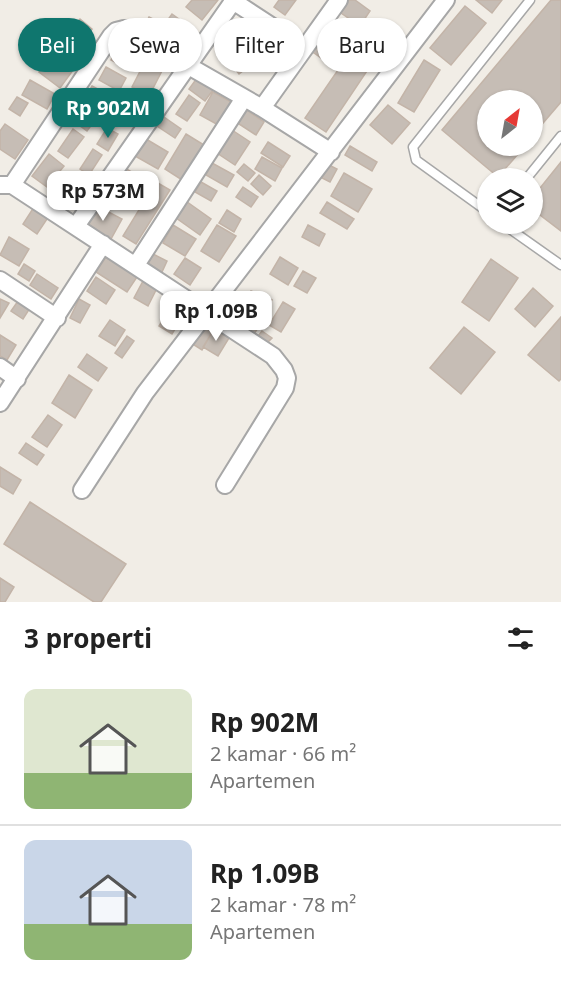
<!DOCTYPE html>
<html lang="id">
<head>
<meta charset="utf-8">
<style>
  :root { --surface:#fff; --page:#f6f6f6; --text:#222; --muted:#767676; --line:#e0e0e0; --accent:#0f766e }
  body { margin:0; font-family:"Noto Sans",sans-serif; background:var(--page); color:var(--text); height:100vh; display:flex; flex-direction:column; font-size:22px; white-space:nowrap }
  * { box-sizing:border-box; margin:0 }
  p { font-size:20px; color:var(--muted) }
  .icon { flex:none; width:33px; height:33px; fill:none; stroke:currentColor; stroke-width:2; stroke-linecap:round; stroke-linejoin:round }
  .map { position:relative; height:602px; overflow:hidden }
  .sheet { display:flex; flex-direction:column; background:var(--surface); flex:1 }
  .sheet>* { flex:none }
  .hud { position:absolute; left:18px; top:18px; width:525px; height:54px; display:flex; gap:12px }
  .needle { width:39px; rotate:31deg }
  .controls { position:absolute; left:477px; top:90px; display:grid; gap:12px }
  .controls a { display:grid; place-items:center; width:66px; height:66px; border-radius:50%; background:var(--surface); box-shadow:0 2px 4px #0004; font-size:30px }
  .price { position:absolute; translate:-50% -51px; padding:0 14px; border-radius:12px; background:#fff; color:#222; font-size:20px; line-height:39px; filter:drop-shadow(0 2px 3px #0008) }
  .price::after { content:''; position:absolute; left:50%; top:36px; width:18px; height:14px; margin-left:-9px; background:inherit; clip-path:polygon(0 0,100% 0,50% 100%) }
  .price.current { background:var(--accent); color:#fff }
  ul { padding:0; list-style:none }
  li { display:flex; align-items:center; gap:18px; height:150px; padding:0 24px }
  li+li { border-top:2px solid var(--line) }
  li span { display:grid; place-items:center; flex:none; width:168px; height:120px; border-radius:12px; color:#555 }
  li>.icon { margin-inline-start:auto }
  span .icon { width:72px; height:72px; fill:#fffc; stroke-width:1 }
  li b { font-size:26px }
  h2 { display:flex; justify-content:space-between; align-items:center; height:72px; padding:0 24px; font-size:26px }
  .tag { padding:0 21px; border-radius:27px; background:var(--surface); box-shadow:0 2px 4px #0004; font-size:21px; line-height:54px }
  .tag.current { background:var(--accent); color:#fff }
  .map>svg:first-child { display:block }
</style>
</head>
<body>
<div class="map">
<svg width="561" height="602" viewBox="0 0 561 602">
  <rect width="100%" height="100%" fill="#f1ede6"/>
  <path fill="#c6bdb5" stroke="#c3b4a8" stroke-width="1.5" d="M192,0H218L202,20L186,7Z
    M279,0H296L285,15L274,7Z
    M349,0H355L370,11L360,26L341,13Z
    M476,0H502L492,13Z
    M551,0H561V102L532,136V100H488V146H525L498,177L442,130Z
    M465,6L486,23L451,65L430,48Z
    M172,14L197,32L183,54L156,36Z
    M149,17L159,22L153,36L142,31Z
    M80,19L92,29L74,51L62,41Z
    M245,21L268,51L239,74L215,44Z
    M322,32L348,50L335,68L310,50Z
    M122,39L141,49L130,70L111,60Z
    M57,46L79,62L60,88L39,72Z
    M351,51L371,65L326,132L305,118Z
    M149,54L166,63L149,96L132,87Z
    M424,60L440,70L414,112L398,103Z
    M106,67L126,78L119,91L99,80Z
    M197,78L213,90L205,101L189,89Z
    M30,80L55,94L47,109L22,95Z
    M92,86L109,95L102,108L86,97Z
    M213,92L233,103L220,126L200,115Z
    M189,95L200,103L187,121L176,114Z
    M17,97L28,103L20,116L9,109Z
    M126,98L137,106L126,121L115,114Z
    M87,100L102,111L87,131L72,120Z
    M388,105L410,123L392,144L370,125Z
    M245,109L264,122L256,135L236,122Z
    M164,117L181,129L175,138L157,126Z
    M5,124L28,140L15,159L0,149V131Z
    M107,128L118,134L108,151L97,144Z
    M73,129L84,137L68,158L58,151Z
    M232,130L250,142L235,165L217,153Z
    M186,134L204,145L182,180L165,169Z
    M146,139L168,152L158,169L135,156Z
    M268,142L290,156L283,167L261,153Z
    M350,146L377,162L372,171L345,155Z
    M93,149L102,155L89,175L80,169Z
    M49,154L64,166L47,187L32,176Z
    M262,157L282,168L275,181L255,169Z
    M561,162V231L532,209V198Z
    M212,163L234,175L227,187L206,175Z
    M244,164L255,173L248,181L237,172Z
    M329,165L337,169L330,182L322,178Z
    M125,168L146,181L132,203L111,190Z
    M344,173L372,189L358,212L331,196Z
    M68,174L84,186L65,211L49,200Z
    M259,175L271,186L263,195L251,184Z
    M156,182L170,190L136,244L123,236Z
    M201,182L217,191L211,201L195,192Z
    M243,187L258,197L251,207L236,197Z
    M183,199L211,219L200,235L172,215Z
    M327,202L354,219L347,229L320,213Z
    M95,205L122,219L111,239L85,225Z
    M34,207L49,216L37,234L23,224Z
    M227,210L241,219L234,232L219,223Z
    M173,225L196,239L185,256L163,243Z
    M217,225L236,236L219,262L201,251Z
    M308,225L325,234L319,246L302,237Z
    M9,237L29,249L19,266L0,255Z
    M153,254L167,261L162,272L147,264Z
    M106,257L137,277L127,292L96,272Z
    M280,257L298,268L288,285L270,274Z
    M185,258L201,268L190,285L174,274Z
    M491,259L518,278L489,321L462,302Z
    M24,264L35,271L29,281L18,274Z
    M303,271L316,278L307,293L294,286Z
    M37,274L58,288L51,299L30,285Z
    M96,277L115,290L106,304L87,291Z
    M143,281L157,288L148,306L134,298Z
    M533,288L553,306L535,327L515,309Z
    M251,291L272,300L265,315L245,306Z
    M0,299L9,303L0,318Z
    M79,299L90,305L80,323L70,318Z
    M18,301L30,308L23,319L11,311Z
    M283,302L295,309L281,332L269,325Z
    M173,303L186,311L172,334L159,326Z
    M241,312L260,325L252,337L233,324Z
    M561,317V379L559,381L528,355Z
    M110,320L125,330L115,346L99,336Z
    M202,324L213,330L202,350L191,343Z
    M464,327L495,352L461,394L430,368Z
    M214,329L229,338L218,356L203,347Z
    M262,331L272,338L267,343L258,336Z
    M0,335L16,345L7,360L0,356Z
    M127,336L134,341L122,358L115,353Z
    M87,354L107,368L98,381L78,367Z
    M69,375L92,390L75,418L52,403Z
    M48,415L62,425L47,447L32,437Z
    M26,443L44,455L37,465L19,453Z
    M0,467L21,480L13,494L0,486Z
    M30,502L126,564L101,602H94L4,544Z
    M0,578L14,587L5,602H0Z"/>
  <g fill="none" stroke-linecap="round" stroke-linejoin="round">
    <g stroke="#a7a7a7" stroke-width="11">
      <path id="service" d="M527,178L561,136
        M488,212L416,160L413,147L530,0
        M503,224L561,265"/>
    </g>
    <g stroke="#a7a7a7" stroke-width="20">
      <path id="minor" d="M233,1L305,48
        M262,108L339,0
        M0,185H12L273,356L284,370L287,378L285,388L225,485
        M12,185L111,36L116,31L124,29L262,108L331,152
        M76,226L234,0
        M136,265L244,98
        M0,280L57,318
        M0,367L17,379
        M0,403L103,244
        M82,490L145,393L446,0"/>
    </g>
    <use href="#service" stroke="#fff" stroke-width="8"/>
    <use href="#minor" stroke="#fff" stroke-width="16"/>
  </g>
</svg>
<div class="controls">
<a><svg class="needle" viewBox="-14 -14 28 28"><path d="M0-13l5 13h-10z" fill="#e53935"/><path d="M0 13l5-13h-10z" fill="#767676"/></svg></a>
<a><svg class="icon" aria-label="layers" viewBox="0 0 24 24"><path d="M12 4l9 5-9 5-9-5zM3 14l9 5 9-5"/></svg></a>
</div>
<b class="price current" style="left:108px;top:139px">Rp 902M</b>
<b class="price" style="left:103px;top:222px">Rp 573M</b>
<b class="price" style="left:216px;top:342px">Rp 1.09B</b>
<div class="hud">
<a class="tag current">Beli</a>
<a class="tag">Sewa</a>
<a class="tag">Filter</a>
<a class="tag">Baru</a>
</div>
</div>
<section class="sheet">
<h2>3 properti<svg class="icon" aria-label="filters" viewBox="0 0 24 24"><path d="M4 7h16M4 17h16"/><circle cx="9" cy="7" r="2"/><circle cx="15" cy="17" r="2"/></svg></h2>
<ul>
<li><span style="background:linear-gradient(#dfe7d0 70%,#8fb573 0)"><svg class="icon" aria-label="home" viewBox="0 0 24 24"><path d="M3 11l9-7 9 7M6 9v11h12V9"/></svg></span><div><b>Rp 902M</b><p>2 kamar · 66 m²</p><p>Apartemen</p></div></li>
<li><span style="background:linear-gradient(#c9d6e8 70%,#8fb573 0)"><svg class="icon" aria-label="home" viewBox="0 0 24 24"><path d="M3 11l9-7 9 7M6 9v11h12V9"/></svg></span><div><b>Rp 1.09B</b><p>2 kamar · 78 m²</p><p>Apartemen</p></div></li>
</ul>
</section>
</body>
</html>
